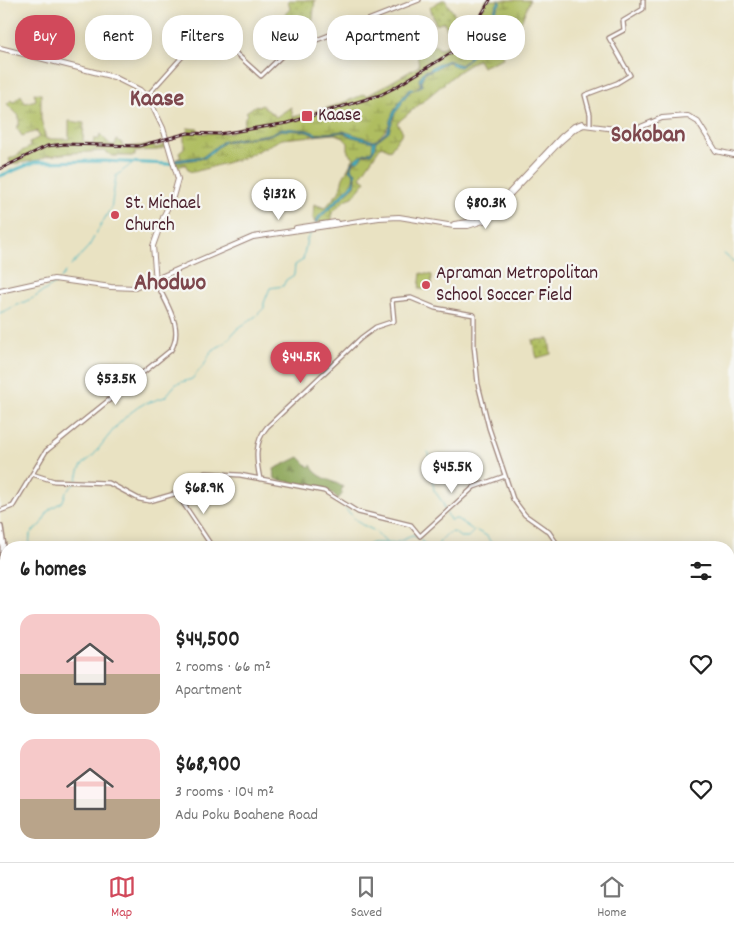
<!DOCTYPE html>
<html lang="en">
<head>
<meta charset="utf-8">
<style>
  :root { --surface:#fff; --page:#f2f2f2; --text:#222; --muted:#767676; --line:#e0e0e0; --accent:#d1495b }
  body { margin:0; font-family:Dekko,sans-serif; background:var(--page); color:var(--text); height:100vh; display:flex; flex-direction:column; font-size:19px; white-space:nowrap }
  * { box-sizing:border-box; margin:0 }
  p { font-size:16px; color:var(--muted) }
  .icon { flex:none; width:28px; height:28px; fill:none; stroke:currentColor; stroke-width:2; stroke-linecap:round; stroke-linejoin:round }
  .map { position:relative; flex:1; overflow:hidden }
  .details { position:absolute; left:0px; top:541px; width:735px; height:321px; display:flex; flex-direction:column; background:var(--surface); border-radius:20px 20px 0 0; box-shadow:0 2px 12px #0003 }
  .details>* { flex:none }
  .hud { position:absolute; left:15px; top:15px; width:705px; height:45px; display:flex; gap:10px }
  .price { position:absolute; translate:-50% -42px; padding:0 11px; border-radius:18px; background:#fff; color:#222; font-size:16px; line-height:32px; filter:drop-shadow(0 1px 2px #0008) }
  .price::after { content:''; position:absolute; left:50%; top:30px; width:15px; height:11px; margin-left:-8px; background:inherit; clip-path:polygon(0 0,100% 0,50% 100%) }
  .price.selected { background:var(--accent); color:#fff }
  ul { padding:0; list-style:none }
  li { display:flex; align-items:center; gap:15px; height:125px; padding:0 20px }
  li span { display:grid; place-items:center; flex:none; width:140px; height:100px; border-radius:15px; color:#555 }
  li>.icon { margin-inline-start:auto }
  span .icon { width:60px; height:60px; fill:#fffc; stroke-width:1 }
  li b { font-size:21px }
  h2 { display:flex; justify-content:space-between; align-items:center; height:60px; padding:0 20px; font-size:21px }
  .chip { padding:0 18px; border-radius:20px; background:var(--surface); box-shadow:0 2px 12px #0003; font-size:18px; line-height:45px }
  .chip.selected { background:var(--accent); color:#fff }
  .dock { display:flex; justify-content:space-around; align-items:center; height:70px; border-top:1px solid var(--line); background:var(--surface); font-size:14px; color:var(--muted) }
  .dock a { display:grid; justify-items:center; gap:2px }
  .dock .selected { color:var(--accent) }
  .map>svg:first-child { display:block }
</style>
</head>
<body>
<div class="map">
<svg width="734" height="862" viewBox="0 0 734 862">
  <defs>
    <pattern id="grass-dots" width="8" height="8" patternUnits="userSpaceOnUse" patternTransform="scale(1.25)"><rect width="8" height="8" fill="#afbd60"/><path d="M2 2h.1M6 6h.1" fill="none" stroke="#90994f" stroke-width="1.8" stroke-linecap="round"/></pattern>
    <pattern id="forest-firs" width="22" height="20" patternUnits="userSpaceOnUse" patternTransform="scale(1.25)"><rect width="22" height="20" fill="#8ba456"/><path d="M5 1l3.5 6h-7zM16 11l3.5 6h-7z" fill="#748547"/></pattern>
    <pattern id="wetland-marsh" width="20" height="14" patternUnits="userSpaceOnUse" patternTransform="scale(1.25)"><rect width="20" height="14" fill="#afbd60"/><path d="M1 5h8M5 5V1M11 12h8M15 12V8" fill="none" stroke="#90994f"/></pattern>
    <pattern id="water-ripples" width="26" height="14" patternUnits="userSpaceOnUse" patternTransform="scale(1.25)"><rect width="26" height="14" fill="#45b3c0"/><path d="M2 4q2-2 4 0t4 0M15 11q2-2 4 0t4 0" fill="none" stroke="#3c919c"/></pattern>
  </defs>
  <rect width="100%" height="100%" fill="#f6f6f2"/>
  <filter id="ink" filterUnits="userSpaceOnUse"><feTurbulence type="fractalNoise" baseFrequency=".02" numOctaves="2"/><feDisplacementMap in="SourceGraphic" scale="10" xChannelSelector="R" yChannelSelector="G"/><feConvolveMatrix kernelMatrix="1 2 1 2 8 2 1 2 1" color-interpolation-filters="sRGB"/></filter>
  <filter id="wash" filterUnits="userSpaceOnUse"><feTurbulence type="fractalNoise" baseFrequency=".0096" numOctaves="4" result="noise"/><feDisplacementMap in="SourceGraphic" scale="20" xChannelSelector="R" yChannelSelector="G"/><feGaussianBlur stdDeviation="1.12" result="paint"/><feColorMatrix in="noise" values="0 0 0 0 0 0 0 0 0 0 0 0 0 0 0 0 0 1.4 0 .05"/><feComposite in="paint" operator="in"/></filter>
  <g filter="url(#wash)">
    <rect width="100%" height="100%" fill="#e9e2c2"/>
    <path fill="url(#grass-dots)" stroke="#7c6e46" d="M288,0H315L311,36L308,38L305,36L301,37L302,44L296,46L294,39H291L285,14L290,9Z
      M442,0H445L459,21L447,29L444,22L436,25L430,7Z
      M549,339L551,354L537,358L532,340Z"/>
    <path fill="url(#forest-firs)" stroke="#6a6240" d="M299,457L309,467L311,465C316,478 331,479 343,487L341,491L343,493L338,499C326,483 297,485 275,479L274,469Z
      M252,856H280L286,862H248L252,859Z"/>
    <path fill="url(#wetland-marsh)" stroke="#7c6e46" d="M486,0H499L495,14L488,21L489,28L484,31V37L476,38C474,49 470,60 460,65C458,63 456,64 453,63C434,59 437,71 425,70L419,79L421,85C417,88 410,89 407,92C392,110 394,127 374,141L343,131L318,134L307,130L286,129L270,134L223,141L204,156L175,160L181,157L179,152L184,148V134H188L187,128L198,129L199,133H229L244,125L245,117L248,114L246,112L256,105L258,107L262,105L276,117L291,107L293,117L334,106L365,94L367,96L419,66L417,52L436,45L439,49L451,44L447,29L459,21L465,31Z
      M501,0H530L515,36L499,44L503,58L482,67L478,60L475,61L458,72L397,123L403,132L390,150L381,146L360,177L366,181L353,197L345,200L332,213V221L317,223L320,217L355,186L356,173L351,169C356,158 360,155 372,153L376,147L375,142L389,131L395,113L400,107L402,100L410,91L422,86L421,81L425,72C433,72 441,63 450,61L460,67L473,55L476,42L483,39L486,32L491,30L489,24L496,15L495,10Z
      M34,93L41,94V119L46,139H69V121L84,123L83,141L93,144L94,139H99L100,134L111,145H115L117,140L122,143V147L154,145L155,148L167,144L168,146L158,150L135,151V156H112L105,151L71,153L47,156L39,160L11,164L9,159L20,154V152L30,147L29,143L39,137L37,131L22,136L16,127L19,125V116L7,104L11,100L13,102L21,95L25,103L36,100Z
      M281,130L305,131L313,135L344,132L349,136L374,142L372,151C360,155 354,156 349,170L354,173C354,196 324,204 315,223L313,218L314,204L325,208L339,192L343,178L354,157L348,153V143L341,136L334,134L282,139L243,158L194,172L189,171L185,164L177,168L175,162L205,158L224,142L266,136Z"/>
    <path fill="#afbd60" stroke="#7c6e46" d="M421,273L432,275L431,290L419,289Z"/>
    <path fill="url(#water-ripples)" stroke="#486976" d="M499,0L501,2L496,10L497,13L489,24L491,29L486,33L485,38L476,42L473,55L460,67L452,65L450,61C440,63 434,72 425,72L421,81L422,86L410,91L403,100L400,107L395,113L389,131L375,142L376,146L372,153L364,154L358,161H354L351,169L356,173L355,185L321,217L317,223H315L318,217L353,183L354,173L349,170C354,156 360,155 372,151L373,142L349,136L344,132L315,135L305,131L281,130L270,135L224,142L205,158L175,162V160L204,156L223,141L270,134L282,128L307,130L318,134L343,131L374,141C395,128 385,128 394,111C399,102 404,95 411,88L416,89L421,85L419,79L424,71L430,70L431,67L448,60L460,65C472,59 471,48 476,38L484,37L483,33L489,28L488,21L494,14V10Z"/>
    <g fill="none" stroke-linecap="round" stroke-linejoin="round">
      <path stroke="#45b3c0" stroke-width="1" d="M111,209L116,176L134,162
        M724,254L734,262
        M71,266L89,246L109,211
        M61,278L65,272
        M35,297L59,281
        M0,313L33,298
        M258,314L264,308V303L270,288L283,286L286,280L294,275L295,265L303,260L307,239L313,230
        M147,403L165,397L176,384L192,379L206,362L211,351L225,343L237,329L256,316
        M428,452L434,490L443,503L445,511
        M77,480C80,460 87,464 96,452C110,434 124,414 145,403
        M345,509L352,515
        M447,514L450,520L457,519L473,530
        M354,518L362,525
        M363,525L373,530
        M374,531L386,542
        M419,539L429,548
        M442,539L448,533L454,532L460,537H468L475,530L487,536L491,543L505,548
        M29,548L30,534L41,524L49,510L63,501L66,492L75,483
        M361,548L372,543H395L412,536L417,537
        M436,548L441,540
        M729,565L734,569
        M0,798L6,793
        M695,856L696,862
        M426,862L431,856
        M528,862L529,856"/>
      <path stroke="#45b3c0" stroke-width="3" d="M0,176L35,162L102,161L168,164L174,162"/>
    </g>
  </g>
  <g filter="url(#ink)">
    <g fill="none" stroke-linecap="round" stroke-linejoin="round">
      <g stroke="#9a8076" stroke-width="5.5">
        <path id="tertiary" d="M146,97L208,28L261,76L286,52L419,0
          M590,123V114L585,95L617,83L630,75L609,38L624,30L623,21L643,9V0
          M32,474L54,481L109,483L139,499L150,501L181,492L205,473L240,475L324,491L358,512L411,525L420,536L474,487L505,476
          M260,479C256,460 254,442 267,427L361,338L376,327L394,321L392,300L411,298L435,308L474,315V346L478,384L489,428L513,499L525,515L549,532L560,548
          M177,494L213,548
          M0,511L13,506L46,451L171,350C185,327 165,303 156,281
          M364,856L369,862"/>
      </g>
      <g stroke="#9a8076" stroke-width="6">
        <path id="secondary" d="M0,48L114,77L140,90L149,99L163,128L178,179L173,197L164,215L153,246L156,281
          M454,224L476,221L491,212L561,137L574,126L582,123
          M296,228L336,222
          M0,291L54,279L111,287L135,288L253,237L379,218L399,217L454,226H468L486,220L559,143L575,129L584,125L631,131L662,118L688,116L698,122L716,151L734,155"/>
      </g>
      <g stroke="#9a8076" stroke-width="8">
        <path id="trunk" d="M0,527L3,546L1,716
          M729,648L734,649
          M0,724L6,721"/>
      </g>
      <use href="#tertiary" stroke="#fff" stroke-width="3"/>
      <use href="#secondary" stroke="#fff" stroke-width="4"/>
      <use href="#trunk" stroke="#fff" stroke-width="5"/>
      <g stroke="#4a1f2b" stroke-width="3">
        <path id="rail" d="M0,169L47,146L65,144L139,146L188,133L219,134L288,123L380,95L394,88L454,51L471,33L490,0"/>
      </g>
      <use href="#rail" stroke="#f6f6f2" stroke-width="1" stroke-dasharray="4" stroke-linecap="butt"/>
    </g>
  </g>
  <g fill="#d1495b" stroke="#f6f6f2" stroke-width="2">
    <rect x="301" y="110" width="12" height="12" rx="2.5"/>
    <circle cx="115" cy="215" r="5"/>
    <circle cx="426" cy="285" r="5"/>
  </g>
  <g text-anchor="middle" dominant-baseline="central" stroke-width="4.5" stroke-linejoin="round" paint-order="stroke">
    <g font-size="19" fill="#4a1f2b" stroke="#f6f6f2" text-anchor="start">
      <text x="318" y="116">Kaase</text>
      <text x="125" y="204">St. Michael<tspan x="125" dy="22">Church</tspan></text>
      <text x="436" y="274">Apraman Metropolitan<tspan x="436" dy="22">School Soccer Field</tspan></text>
    </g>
    <g font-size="24" font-weight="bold" fill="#7e474d" stroke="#f6f6f2">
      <text x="157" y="100">Kaase</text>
      <text x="648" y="136">Sokoban</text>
      <text x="170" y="284">Ahodwo</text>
    </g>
  </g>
</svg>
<b class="price" style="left:279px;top:221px">$132K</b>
<b class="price" style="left:486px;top:230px">$80.3K</b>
<b class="price selected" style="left:301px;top:384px">$44.5K</b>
<b class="price" style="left:116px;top:406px">$53.5K</b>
<b class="price" style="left:452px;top:494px">$45.5K</b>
<b class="price" style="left:204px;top:515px">$68.9K</b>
<div class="hud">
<a class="chip selected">Buy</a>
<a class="chip">Rent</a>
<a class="chip">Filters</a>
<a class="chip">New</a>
<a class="chip">Apartment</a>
<a class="chip">House</a>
</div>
<section class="details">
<h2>6 homes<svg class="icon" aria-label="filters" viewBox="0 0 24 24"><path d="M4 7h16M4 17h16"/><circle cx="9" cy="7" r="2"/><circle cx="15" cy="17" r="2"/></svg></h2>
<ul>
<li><span style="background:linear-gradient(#f6c9c9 60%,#b9a48a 0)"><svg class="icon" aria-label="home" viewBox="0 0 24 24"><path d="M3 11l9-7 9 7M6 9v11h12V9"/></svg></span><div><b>$44,500</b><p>2 rooms · 66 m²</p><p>Apartment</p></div><svg class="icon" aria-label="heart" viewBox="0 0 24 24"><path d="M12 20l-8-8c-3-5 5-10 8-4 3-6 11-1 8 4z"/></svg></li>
<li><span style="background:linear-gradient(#f6c9c9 60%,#b9a48a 0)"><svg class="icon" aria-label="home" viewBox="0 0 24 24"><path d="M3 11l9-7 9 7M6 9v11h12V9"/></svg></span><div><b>$68,900</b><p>3 rooms · 104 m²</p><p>Adu Poku Boahene Road</p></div><svg class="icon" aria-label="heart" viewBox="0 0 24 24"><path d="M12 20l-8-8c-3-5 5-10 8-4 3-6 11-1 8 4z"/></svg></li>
</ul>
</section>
</div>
<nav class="dock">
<a class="selected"><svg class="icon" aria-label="map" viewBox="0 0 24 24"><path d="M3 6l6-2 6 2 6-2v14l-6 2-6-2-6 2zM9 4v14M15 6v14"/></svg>Map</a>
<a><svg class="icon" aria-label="saved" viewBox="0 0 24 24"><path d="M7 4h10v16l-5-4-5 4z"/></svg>Saved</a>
<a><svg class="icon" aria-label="home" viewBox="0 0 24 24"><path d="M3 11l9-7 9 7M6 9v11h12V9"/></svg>Home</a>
</nav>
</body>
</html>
